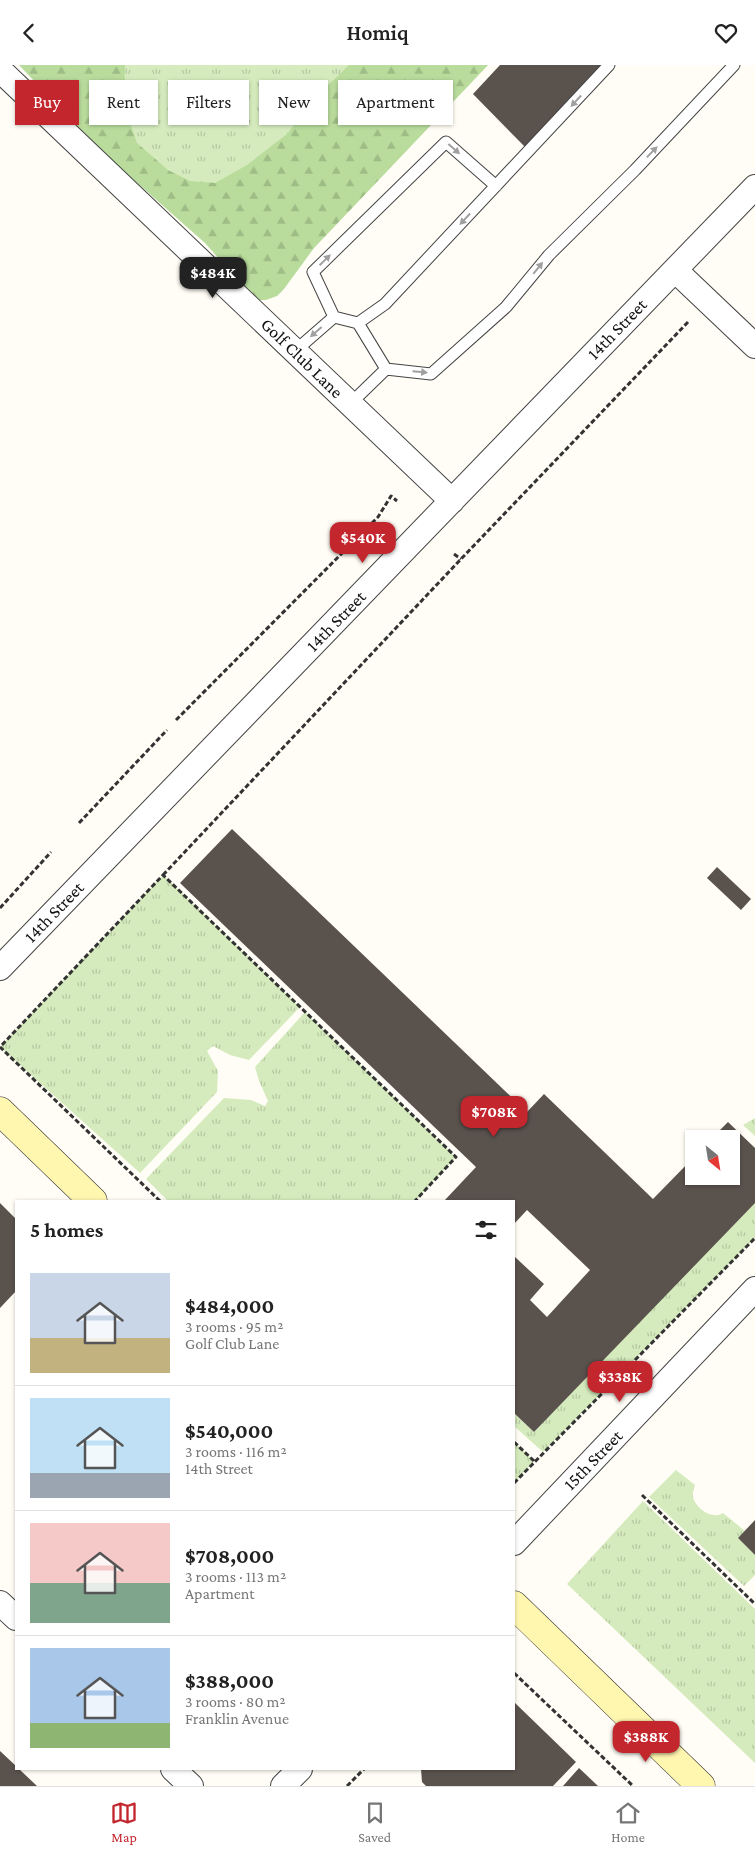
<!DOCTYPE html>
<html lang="en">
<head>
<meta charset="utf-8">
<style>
  :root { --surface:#fff; --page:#f6f6f6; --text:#222; --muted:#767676; --line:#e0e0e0; --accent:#c4262e }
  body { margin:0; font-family:"Crimson Pro",serif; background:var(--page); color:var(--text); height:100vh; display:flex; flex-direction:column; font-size:19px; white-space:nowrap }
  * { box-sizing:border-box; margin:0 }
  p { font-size:16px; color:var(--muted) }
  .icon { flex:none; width:28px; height:28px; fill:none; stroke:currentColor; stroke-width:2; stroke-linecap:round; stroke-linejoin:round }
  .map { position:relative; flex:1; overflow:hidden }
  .drawer { position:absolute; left:15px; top:1135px; width:500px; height:570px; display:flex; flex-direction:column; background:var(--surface); border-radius:0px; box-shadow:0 1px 4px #0004 }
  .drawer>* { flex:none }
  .hud { position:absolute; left:15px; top:15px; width:500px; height:45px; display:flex; gap:10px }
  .needle { width:32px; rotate:150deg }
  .controls { position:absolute; left:685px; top:1065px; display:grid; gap:10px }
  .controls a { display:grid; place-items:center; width:55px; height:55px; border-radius:0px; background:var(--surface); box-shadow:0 1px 4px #0004; font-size:25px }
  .price { position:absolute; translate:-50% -42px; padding:0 11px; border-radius:10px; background:var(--accent); color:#fff; font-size:16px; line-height:32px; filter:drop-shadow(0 1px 2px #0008) }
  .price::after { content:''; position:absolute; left:50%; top:30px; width:15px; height:11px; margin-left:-8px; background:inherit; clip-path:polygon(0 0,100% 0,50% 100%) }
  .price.current { background:#222; color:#fff }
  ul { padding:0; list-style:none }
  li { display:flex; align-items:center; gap:15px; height:125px; padding:0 15px }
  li+li { border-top:1px solid var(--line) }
  li span { display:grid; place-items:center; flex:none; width:140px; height:100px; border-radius:0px; color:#555 }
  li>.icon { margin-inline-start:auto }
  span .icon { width:60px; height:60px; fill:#fffc; stroke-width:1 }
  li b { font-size:21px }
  h2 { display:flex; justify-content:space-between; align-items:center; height:60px; padding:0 15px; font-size:21px }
  .pill { padding:0 18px; border-radius:0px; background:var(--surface); box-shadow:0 1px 4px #0004; font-size:18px; line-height:45px }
  .pill.current { background:var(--accent); color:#fff }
  header { display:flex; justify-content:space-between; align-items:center; height:65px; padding:0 15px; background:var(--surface); font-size:22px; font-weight:600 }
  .tab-bar { display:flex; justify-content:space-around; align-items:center; height:70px; border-top:1px solid var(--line); background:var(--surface); font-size:14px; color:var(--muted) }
  .tab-bar a { display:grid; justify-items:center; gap:2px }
  .tab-bar .current { color:var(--accent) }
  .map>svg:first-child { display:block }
</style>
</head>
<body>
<header><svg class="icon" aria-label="back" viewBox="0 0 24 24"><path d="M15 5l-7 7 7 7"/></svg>Homiq<svg class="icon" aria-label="heart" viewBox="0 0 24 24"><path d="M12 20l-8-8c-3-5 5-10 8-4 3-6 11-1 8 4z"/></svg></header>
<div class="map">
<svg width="755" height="1721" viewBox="0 0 755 1721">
  <defs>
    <pattern id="grass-tufts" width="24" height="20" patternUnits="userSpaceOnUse" patternTransform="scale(1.25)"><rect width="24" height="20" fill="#d5ebbd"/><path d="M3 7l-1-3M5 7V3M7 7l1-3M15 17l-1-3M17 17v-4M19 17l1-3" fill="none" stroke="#b6c8a1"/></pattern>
    <pattern id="forest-firs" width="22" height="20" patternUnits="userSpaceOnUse" patternTransform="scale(1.25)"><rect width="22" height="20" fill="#b9dc9c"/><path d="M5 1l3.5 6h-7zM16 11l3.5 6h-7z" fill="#9ebc85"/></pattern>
  </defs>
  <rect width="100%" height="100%" fill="#fffdf5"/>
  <path fill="url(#grass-tufts)" d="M35,0H488L270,229Z
    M163,810L300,942L249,995L230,990L213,981L207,986L218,1006L217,1027L140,1108L0,982Z
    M305,947L456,1092L415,1136H168L146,1114L224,1033L251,1035L265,1041L268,1036L259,1016L255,1002Z
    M755,1053V1071L743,1060Z
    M755,1133V1173L543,1387L514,1361V1348L534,1367Z
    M514,1377L534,1396L514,1418Z
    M676,1405L695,1420C694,1424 692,1428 693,1433C697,1444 712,1455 723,1448L745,1466L738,1473L755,1490V1510L744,1521L649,1432Z
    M643,1436L755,1544V1698L567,1519Z"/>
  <path fill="url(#forest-firs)" d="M19,0H125L124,41L137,78L168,105L190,116L215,118L247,100L287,69L318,30L349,0H488L314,183L284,224L277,231L266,235H258L248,226L205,178L100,85Z"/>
  <path fill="#5a524d" d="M500,0H606L526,83L473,29Z
    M232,764L527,1047L544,1029L653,1134L694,1092V1111H731V1074H711L728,1057L755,1083V1138L534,1367L514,1348V1194L515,1192L544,1219L530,1235L547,1252L590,1205L527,1145L514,1159V1136H444L476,1102L180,818Z
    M717,802L751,834L741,845L707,813Z
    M0,1138L16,1154V1226L0,1243Z
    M755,1455V1490L738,1473Z
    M514,1637L576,1697L553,1721H426L422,1717L421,1704H514Z
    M0,1686L16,1701V1704H19L37,1721H0Z
    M579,1703L598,1721H563Z"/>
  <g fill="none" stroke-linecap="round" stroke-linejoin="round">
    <g stroke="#444" stroke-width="13">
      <path id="service" d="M334,252L313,207L446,77L496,121
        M358,258L386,304
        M295,286L334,252L358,258L385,239L609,0
        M350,339L386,304L431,309L506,242L549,190L635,105L734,0"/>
    </g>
    <g stroke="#444" stroke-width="26">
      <path id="minor" d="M0,5L452,436
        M675,205L755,281
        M0,903L755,122
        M514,1478L755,1224
        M0,1538L16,1553
        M173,1704L191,1721
        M283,1721L300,1704"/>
    </g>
    <g stroke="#333" stroke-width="29">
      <path id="secondary" d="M0,1046L93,1136
        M514,1540L701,1721"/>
    </g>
    <path stroke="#333" stroke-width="3" stroke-dasharray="5 2.5" stroke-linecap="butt" d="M454,489L461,494
      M176,655L378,452L391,431L397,436
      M79,758L167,665
      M163,810L461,494L689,256
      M0,843L51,787
      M160,1136L0,982L163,810L456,1092L415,1136
      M514,1377L534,1396
      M514,1418L755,1173
      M642,1430L755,1539
      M514,1608L633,1721
      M347,1721L364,1704"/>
    <use href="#service" stroke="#fff" stroke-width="11"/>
    <use href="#minor" stroke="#fff" stroke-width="24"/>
    <use href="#secondary" stroke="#fff6b0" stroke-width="28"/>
  </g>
  <defs><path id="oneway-solid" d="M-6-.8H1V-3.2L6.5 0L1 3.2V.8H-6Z" transform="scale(1.25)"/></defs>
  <g fill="#a0a0a0">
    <use href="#oneway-solid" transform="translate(576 36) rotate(133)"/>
    <use href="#oneway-solid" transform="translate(454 84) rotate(41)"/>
    <use href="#oneway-solid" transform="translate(652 87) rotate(-46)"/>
    <use href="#oneway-solid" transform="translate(465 154) rotate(133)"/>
    <use href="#oneway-solid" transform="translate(325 195) rotate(-44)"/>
    <use href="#oneway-solid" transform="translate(538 203) rotate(-51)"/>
    <use href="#oneway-solid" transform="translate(316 267) rotate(139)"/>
    <use href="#oneway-solid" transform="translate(420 307) rotate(5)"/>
  </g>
  <g text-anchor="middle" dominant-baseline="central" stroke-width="5" stroke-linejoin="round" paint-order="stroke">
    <g font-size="18" fill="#111" stroke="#fff">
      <text transform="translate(617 264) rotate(-46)">14th Street</text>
      <text transform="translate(302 293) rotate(44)">Golf Club Lane</text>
      <text transform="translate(336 556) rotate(-46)">14th Street</text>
      <text transform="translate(54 847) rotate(-46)">14th Street</text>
      <text transform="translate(593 1395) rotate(-46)">15th Street</text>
    </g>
  </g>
</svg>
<div class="controls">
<a><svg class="needle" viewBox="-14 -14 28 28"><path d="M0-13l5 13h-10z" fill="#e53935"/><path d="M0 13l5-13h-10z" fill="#767676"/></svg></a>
</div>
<b class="price current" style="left:213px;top:234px">$484K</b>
<b class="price" style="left:363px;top:499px">$540K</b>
<b class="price" style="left:494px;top:1073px">$708K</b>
<b class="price" style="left:620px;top:1338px">$338K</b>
<b class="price" style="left:646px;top:1698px">$388K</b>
<div class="hud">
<a class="pill current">Buy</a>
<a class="pill">Rent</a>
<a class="pill">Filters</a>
<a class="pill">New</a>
<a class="pill">Apartment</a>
</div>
<section class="drawer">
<h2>5 homes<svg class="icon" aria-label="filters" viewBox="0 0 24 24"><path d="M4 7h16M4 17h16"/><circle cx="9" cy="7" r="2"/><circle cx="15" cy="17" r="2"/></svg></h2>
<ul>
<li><span style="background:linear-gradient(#c9d6e8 65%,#c2b280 0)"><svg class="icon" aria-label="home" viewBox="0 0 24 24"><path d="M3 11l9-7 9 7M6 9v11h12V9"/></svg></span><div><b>$484,000</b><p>3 rooms · 95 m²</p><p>Golf Club Lane</p></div></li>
<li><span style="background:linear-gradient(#bfe0f5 75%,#9aa5b1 0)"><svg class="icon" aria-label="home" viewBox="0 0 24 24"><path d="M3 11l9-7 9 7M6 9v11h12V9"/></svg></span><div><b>$540,000</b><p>3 rooms · 116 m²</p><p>14th Street</p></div></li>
<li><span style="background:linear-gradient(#f6c9c9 60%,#7fa58c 0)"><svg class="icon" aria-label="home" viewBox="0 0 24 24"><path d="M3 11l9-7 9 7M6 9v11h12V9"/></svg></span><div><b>$708,000</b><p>3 rooms · 113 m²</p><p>Apartment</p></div></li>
<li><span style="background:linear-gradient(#a9c7e8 75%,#8fb573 0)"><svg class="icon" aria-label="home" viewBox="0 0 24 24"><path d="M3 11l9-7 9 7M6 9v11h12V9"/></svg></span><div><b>$388,000</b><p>3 rooms · 80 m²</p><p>Franklin Avenue</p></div></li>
</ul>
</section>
</div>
<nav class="tab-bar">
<a class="current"><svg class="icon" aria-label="map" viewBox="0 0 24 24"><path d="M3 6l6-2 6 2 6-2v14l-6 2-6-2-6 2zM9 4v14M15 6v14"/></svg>Map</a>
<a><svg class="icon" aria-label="saved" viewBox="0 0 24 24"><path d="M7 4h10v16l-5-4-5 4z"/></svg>Saved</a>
<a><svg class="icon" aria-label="home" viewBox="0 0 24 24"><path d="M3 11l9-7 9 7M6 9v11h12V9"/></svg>Home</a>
</nav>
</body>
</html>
